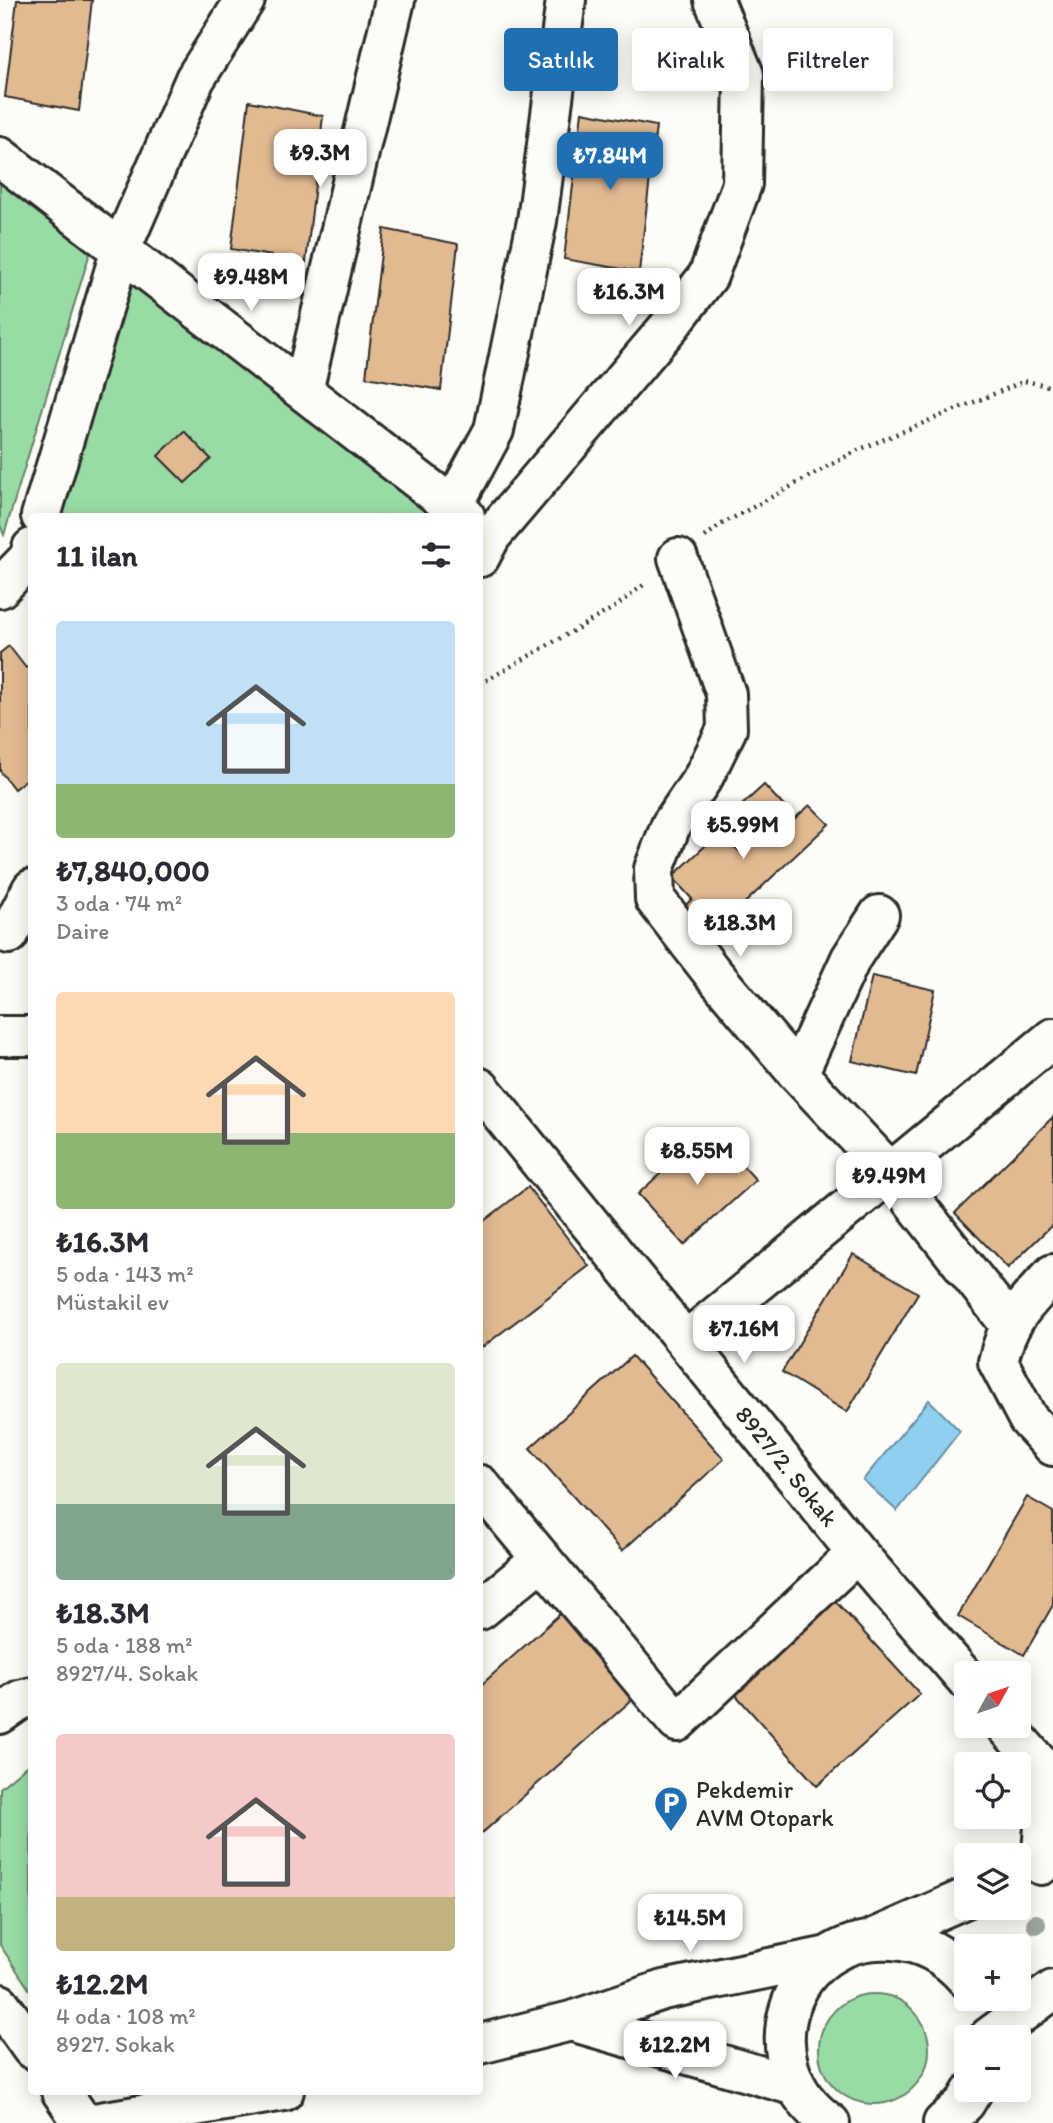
<!DOCTYPE html>
<html lang="tr">
<head>
<meta charset="utf-8">
<style>
  :root { --surface:#fff; --page:#f2f2f3; --text:#2b2b33; --muted:#7c7c81; --accent:#1f6fb2 }
  body { margin:0; font-family:Itim,sans-serif; background:var(--page); color:var(--text); height:100vh; display:flex; flex-direction:column; font-size:26px; white-space:nowrap }
  * { box-sizing:border-box; margin:0 }
  p { font-size:23px; color:var(--muted) }
  .icon { flex:none; width:38px; height:38px; fill:none; stroke:currentColor; stroke-width:2; stroke-linecap:round; stroke-linejoin:round }
  .map { position:relative; flex:1; overflow:hidden }
  .drawer { position:absolute; left:28px; top:513px; width:455px; height:1582px; display:flex; flex-direction:column; background:var(--surface); border-radius:7px; box-shadow:0 4px 18px #0003 }
  .drawer>* { flex:none }
  .guide { position:absolute; left:504px; top:28px; width:443px; height:63px; display:flex; gap:14px }
  .needle { width:46px; rotate:50deg }
  .controls { position:absolute; left:954px; top:1661px; display:grid; gap:14px }
  .controls a { display:grid; place-items:center; width:77px; height:77px; border-radius:7px; background:var(--surface); box-shadow:0 4px 18px #0003; font-size:35px }
  .price { position:absolute; translate:-50% -60px; padding:0 16px; border-radius:14px; background:#fff; color:#222; font-size:23px; line-height:46px; filter:drop-shadow(0 2px 4px #0008) }
  .price::after { content:''; position:absolute; left:50%; top:42px; width:21px; height:16px; margin-left:-10px; background:inherit; clip-path:polygon(0 0,100% 0,50% 100%) }
  .price.selected { background:var(--accent); color:#fff }
  ul { padding:0; list-style:none }
  li { display:grid; align-content:center; gap:14px; height:371px; padding:0 28px }
  li span { display:grid; place-items:center; height:217px; border-radius:7px; color:#555 }
  li>.icon { margin-inline-start:auto }
  span .icon { width:126px; height:126px; fill:#fffc; stroke-width:1 }
  li b { font-size:30px }
  h2 { display:flex; justify-content:space-between; align-items:center; height:84px; padding:0 28px; font-size:30px }
  .chip { padding:0 24px; border-radius:7px; background:var(--surface); box-shadow:0 4px 18px #0003; font-size:24px; line-height:63px }
  .chip.selected { background:var(--accent); color:#fff }
  .map>svg:first-child { display:block }
</style>
</head>
<body>
<div class="map">
<svg width="1053" height="2123" viewBox="0 0 1053 2123">
  <rect width="100%" height="100%" fill="#fdfcf7"/>
  <filter id="ink" filterUnits="userSpaceOnUse"><feTurbulence type="fractalNoise" baseFrequency=".0143" numOctaves="2"/><feDisplacementMap in="SourceGraphic" scale="14" xChannelSelector="R" yChannelSelector="G"/><feConvolveMatrix kernelMatrix="1 2 1 2 8 2 1 2 1" color-interpolation-filters="sRGB"/></filter>
  <g filter="url(#ink)">
    <path fill="#99dba5" stroke="#628368" stroke-width="2" d="M0,177L92,246L4,535L0,525Z
      M129,273L441,516H57Z
      M31,1762V1992L0,1945V1788Z
      M819 2049a55 55 0 1 1 110 0a55 55 0 1 1-110 0Z"/>
    <path fill="#8fd0f0" stroke="#678ea1" stroke-width="2" d="M929,1400L960,1431L897,1511L863,1480Z"/>
    <path fill="#e2ba92" stroke="#2b2b2b" stroke-width="2" d="M17,0H92L79,111L5,97Z
      M249,101L323,116L306,262L231,249Z
      M582,112L656,126L639,272L564,259Z
      M384,229L458,244L441,390L366,377Z
      M184,431L211,459L185,483L158,456Z
      M9,646L26,668L32,664V775L14,789L0,771V653Z
      M764,785L795,818L810,805L829,824L703,942L677,913L692,899L672,877L721,831L739,851L751,840L729,817Z
      M872,976L935,990L916,1076L852,1061Z
      M1053,1117V1224L1008,1268L955,1213Z
      M709,1129L756,1180L684,1245L638,1194Z
      M528,1187L589,1266L480,1349V1224Z
      M853,1254L918,1293L847,1412L782,1372Z
      M632,1356L724,1459L622,1551L530,1448Z
      M1027,1497L1053,1512V1605L1024,1655L958,1616Z
      M827,1592L920,1694L817,1786L725,1683Z
      M560,1614L634,1698L480,1835V1686Z"/>
    <g fill="none" stroke-linecap="round" stroke-linejoin="round">
      <g stroke="#2b2b2b" stroke-width="44">
        <path id="minor" d="M0,157L465,516
          M303,391L395,0
          M453,506L494,430L537,221L566,0
          M41,516L121,249L195,79L245,0
          M480,557L491,536L672,323L708,276L742,184L744,75L714,0
          M678,558L726,694L727,729L704,776L671,825L654,869L655,899L711,971L798,1074L890,1172L1011,1326
          M0,588L29,558L32,548
          M9,934L32,889
          M0,1036H32
          M798,1074L851,958L879,915
          M480,1088L857,1553L966,1679
          M1053,1274C1024,1305 1008,1319 998,1362L1028,1419L1053,1446
          M686,1341L1053,1038
          M480,1485L677,1722L857,1553
          M480,1610L542,1559
          M0,1714L20,1700L32,1697
          M1006,1726L1048,1774
          M1041,1865L1048,1774
          M875,1938L966,1898
          M0,2004L32,2049
          M571,2021L796,2086
          M989,2037L1053,1990
          M480,2044L571,2021L663,1990L828,1956
          M61,2091L83,2123
          M94,2123L284,2091
          M830,2123C745,2064 788,1932 893,1940C922,1942 947,1956 966,1978
          M943,2123L965,2103L973,2090"/>
      </g>
      <path stroke="#2b2b2b" stroke-width="4.5" stroke-dasharray="2 5" stroke-linecap="butt" d="M705,537L720,525L858,450L1025,381L1053,387
        M480,684L615,607L646,583"/>
      <use href="#minor" stroke="#fdfcf7" stroke-width="38"/>
    </g>
    <circle fill="#9ca69b" cx="1036" cy="1924" r="10"/>
  </g>
  <defs>
    <g id="parking-pin" transform="scale(1.75)"><path d="M0 17L-7.5 6A9.5 9.5 0 1 1 7.5 6Z" fill="#1f6fb2" stroke="#fdfcf7"/><path d="M-3.5-5.5H1a3.5 3.5 0 0 1 0 7H-1V5.5H-3.5ZM-1-3.4V-.6H.8a1.4 1.4 0 0 0 0-2.8Z" fill="#fff"/></g>
  </defs>
  <g fill-rule="evenodd">
    <use href="#parking-pin" x="671" y="1803"/>
  </g>
  <g text-anchor="middle" dominant-baseline="central" stroke-width="6" stroke-linejoin="round" paint-order="stroke">
    <g font-size="24" fill="#2b2b2b" stroke="#fdfcf7">
      <text transform="translate(787 1466) rotate(51)">8927/2. Sokak</text>
    </g>
    <g font-size="24" fill="#2b2b2b" stroke="#fdfcf7" text-anchor="start">
      <text x="696" y="1789">Pekdemir<tspan x="696" dy="28">AVM Otopark</tspan></text>
    </g>
  </g>
</svg>
<div class="controls">
<a><svg class="needle" viewBox="-14 -14 28 28"><path d="M0-13l5 13h-10z" fill="#e53935"/><path d="M0 13l5-13h-10z" fill="#7c7c81"/></svg></a>
<a><svg class="icon" aria-label="locate" viewBox="0 0 24 24"><circle cx="12" cy="12" r="6"/><path d="M12 2v4M12 18v4M2 12h4M18 12h4"/></svg></a>
<a><svg class="icon" aria-label="layers" viewBox="0 0 24 24"><path d="M12 4l9 5-9 5-9-5zM3 14l9 5 9-5"/></svg></a>
<a>+</a>
<a>−</a>
</div>
<b class="price" style="left:320px;top:189px">₺9.3M</b>
<b class="price selected" style="left:610px;top:192px">₺7.84M</b>
<b class="price" style="left:251px;top:313px">₺9.48M</b>
<b class="price" style="left:629px;top:328px">₺16.3M</b>
<b class="price" style="left:743px;top:861px">₺5.99M</b>
<b class="price" style="left:740px;top:959px">₺18.3M</b>
<b class="price" style="left:697px;top:1187px">₺8.55M</b>
<b class="price" style="left:889px;top:1212px">₺9.49M</b>
<b class="price" style="left:744px;top:1365px">₺7.16M</b>
<b class="price" style="left:690px;top:1954px">₺14.5M</b>
<b class="price" style="left:675px;top:2081px">₺12.2M</b>
<div class="guide">
<a class="chip selected">Satılık</a>
<a class="chip">Kiralık</a>
<a class="chip">Filtreler</a>
</div>
<section class="drawer">
<h2>11 ilan<svg class="icon" aria-label="filters" viewBox="0 0 24 24"><path d="M4 7h16M4 17h16"/><circle cx="9" cy="7" r="2"/><circle cx="15" cy="17" r="2"/></svg></h2>
<ul>
<li><span style="background:linear-gradient(#bfe0f5 75%,#8fb573 0)"><svg class="icon" aria-label="home" viewBox="0 0 24 24"><path d="M3 11l9-7 9 7M6 9v11h12V9"/></svg></span><div><b>₺7,840,000</b><p>3 oda · 74 m²</p><p>Daire</p></div></li>
<li><span style="background:linear-gradient(#ffd9b3 65%,#8fb573 0)"><svg class="icon" aria-label="home" viewBox="0 0 24 24"><path d="M3 11l9-7 9 7M6 9v11h12V9"/></svg></span><div><b>₺16.3M</b><p>5 oda · 143 m²</p><p>Müstakil ev</p></div></li>
<li><span style="background:linear-gradient(#dfe7d0 65%,#7fa58c 0)"><svg class="icon" aria-label="home" viewBox="0 0 24 24"><path d="M3 11l9-7 9 7M6 9v11h12V9"/></svg></span><div><b>₺18.3M</b><p>5 oda · 188 m²</p><p>8927/4. Sokak</p></div></li>
<li><span style="background:linear-gradient(#f6c9c9 75%,#c2b280 0)"><svg class="icon" aria-label="home" viewBox="0 0 24 24"><path d="M3 11l9-7 9 7M6 9v11h12V9"/></svg></span><div><b>₺12.2M</b><p>4 oda · 108 m²</p><p>8927. Sokak</p></div></li>
</ul>
</section>
</div>
</body>
</html>
